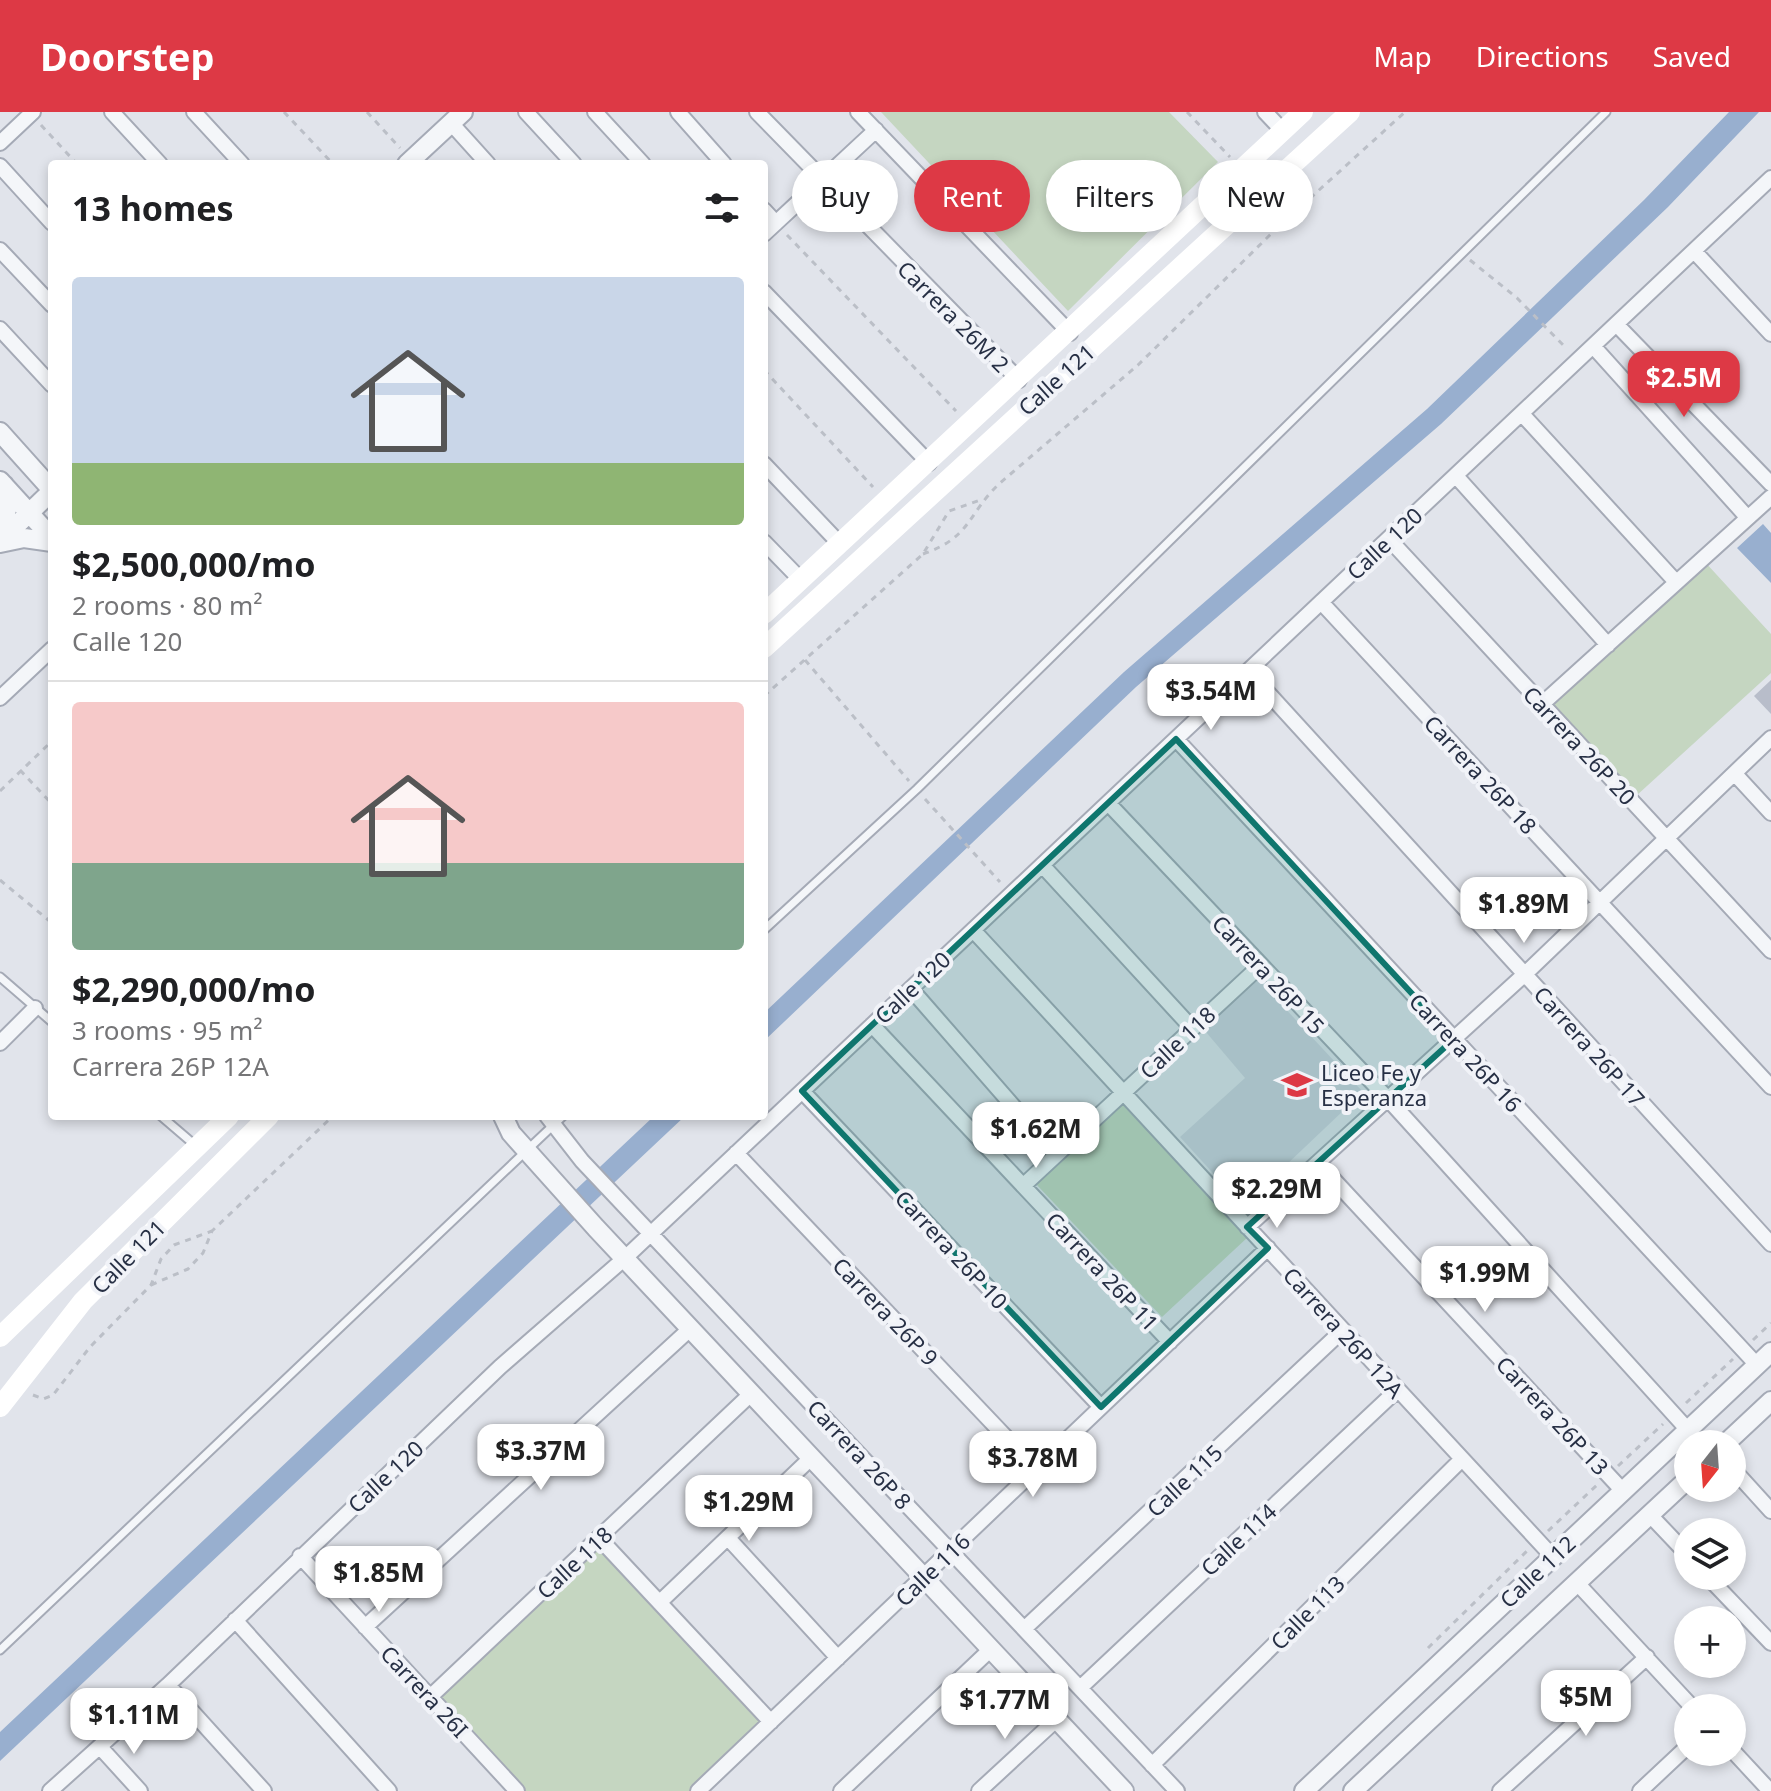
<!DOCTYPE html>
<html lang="en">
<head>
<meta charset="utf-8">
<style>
  :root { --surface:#fff; --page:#f6f6f6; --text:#202124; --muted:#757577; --line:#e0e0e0; --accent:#dd3945 }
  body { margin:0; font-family:"Noto Sans",sans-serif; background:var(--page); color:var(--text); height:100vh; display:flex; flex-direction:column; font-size:30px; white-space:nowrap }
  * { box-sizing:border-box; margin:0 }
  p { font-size:26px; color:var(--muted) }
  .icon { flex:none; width:44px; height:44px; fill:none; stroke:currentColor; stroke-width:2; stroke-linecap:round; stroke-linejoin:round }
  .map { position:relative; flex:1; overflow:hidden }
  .sheet { position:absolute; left:48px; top:48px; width:720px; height:960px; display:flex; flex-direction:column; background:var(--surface); border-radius:8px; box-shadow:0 4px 12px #0003 }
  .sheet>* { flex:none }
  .banner { position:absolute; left:792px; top:48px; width:760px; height:72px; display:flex; gap:16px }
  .needle { width:52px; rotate:197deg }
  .tools { position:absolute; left:1674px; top:1318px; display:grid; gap:16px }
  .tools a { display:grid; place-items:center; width:72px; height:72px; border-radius:50%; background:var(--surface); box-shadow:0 4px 12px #0003; font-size:40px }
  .price { position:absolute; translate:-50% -68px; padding:0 18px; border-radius:16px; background:#fff; color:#222; font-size:26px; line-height:52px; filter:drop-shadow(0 2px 4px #0008) }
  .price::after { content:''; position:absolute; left:50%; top:48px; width:24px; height:18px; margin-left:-12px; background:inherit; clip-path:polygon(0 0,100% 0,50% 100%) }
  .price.on { background:var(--accent); color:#fff }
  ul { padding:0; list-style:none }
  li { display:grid; align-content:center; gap:16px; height:424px; padding:0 24px }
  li+li { border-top:2px solid var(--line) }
  li span { display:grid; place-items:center; height:248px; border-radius:8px; color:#555 }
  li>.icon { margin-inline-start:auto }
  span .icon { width:144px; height:144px; fill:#fffc; stroke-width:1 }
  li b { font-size:34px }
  h2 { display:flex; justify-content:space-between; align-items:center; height:96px; padding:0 24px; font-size:34px }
  .pill { padding:0 28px; border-radius:36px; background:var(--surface); box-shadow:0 4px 12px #0003; font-size:28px; line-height:72px }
  .pill.on { background:var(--accent); color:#fff }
  header { display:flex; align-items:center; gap:48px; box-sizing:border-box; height:112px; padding:0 40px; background:var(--accent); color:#fff }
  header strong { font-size:38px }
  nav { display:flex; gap:44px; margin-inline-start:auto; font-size:28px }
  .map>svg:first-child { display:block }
</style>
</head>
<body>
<header>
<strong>Doorstep</strong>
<nav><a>Map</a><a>Directions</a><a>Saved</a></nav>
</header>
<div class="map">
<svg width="1771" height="1679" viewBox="0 0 1771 1679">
  <rect width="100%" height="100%" fill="#e1e4eb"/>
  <path fill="#cfd3de" d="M1254,863L1363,980L1243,1094L1180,1025L1245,966L1200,913Z"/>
  <path fill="#c5d6c1" d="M881,0H1169L1218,50L1068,199Z
    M1705,450L1771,522V561L1636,684L1551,591Z
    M1122,992L1248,1125L1162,1205L1036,1072Z
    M599,1426L771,1610L698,1679H517L430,1585Z"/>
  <path fill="#98afcf" d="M1729,0H1759L1668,95L1441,312L1136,575L764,929V901L1124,560L1427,297L1644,88Z
    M1763,412L1771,421V471L1737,436Z
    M654,1004H685L0,1649V1620Z"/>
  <path fill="#b8bdca" d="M1771,568V602L1754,584Z"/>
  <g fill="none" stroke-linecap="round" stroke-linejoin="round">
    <g stroke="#a5aab6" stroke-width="11">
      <path id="service" d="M764,818L917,677L1606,0
        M0,865L52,910
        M161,1004L196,1034
        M0,1538L563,1004"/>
    </g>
    <g stroke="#a5aab6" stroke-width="18">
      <path id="minor" d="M112,0L160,52
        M194,0L242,52
        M526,0L574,52
        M595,0L643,52
        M678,0L724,52
        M757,0L1019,268
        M858,0L1070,221
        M1265,0L1283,19
        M451,11L488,52
        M0,31L33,0
        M0,54L52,111
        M764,98L776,111
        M764,122L876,18
        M0,138L52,193
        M1694,139L1771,222
        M764,180L929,351
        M1616,212L1771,372
        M0,217L52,273
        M1593,234L1747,405
        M1522,302L1676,470
        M764,352L840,432
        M1456,364L1608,533
        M1389,427L1771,839
        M764,430L801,468
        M1321,490L1771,975
        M1248,559L1771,1132
        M0,586L52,537
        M1542,592L1771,385
        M1176,627L1757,1253
        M1735,662L1771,701
        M1108,691L1388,987L1688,1318
        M1042,753L1191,915
        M973,818L1553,1445
        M911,877L1055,1042
        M872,913L1170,1230
        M0,931L35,896
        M802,979L1101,1295
        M547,1004L582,1049L1177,1679
        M736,1041L1036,1357
        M1319,1052L1623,1379
        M1024,1073L1261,853
        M1247,1115L1525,862L1771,626
        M1732,1356L1771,1399
        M1650,1403L1688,1443
        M599,1426L771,1610
        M728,1426L838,1546
        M300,1444L517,1679
        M1707,1464L1771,1531
        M1577,1471L1693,1596
        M660,1490L812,1345
        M235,1508L389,1679
        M365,1515L691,1216
        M1024,1517L1343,1218
        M168,1573L264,1679
        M1080,1576L1396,1279
        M430,1585L752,1281
        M100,1635L140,1679
        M1732,1638L1770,1679
        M1152,1653L1462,1347
        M50,1679L168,1573L500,1255L625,1146L1771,66
        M698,1679L1268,1136
        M841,1679L991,1537
        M979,1679L1057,1607
        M1500,1679L1647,1545
        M1640,1679L1688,1634"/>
    </g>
    <g stroke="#a5aab6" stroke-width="22">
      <path id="tertiary" d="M407,52L463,0
        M0,320L52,378
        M0,369L52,426
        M0,424L7,397L4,373
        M0,429L52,379
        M0,431L24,426L52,430
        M503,1004L511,1021L596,1116L1124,1679
        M1725,1332L1771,1289
        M1304,1679L1771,1240
        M1353,1679L1688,1367"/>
    </g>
    <path stroke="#bbbfc7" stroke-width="3" stroke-dasharray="6 6" stroke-linecap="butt" d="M284,0L333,52
      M367,0L400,36
      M1187,0L1230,45
      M41,13L77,52
      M787,123L956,299
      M1470,148L1517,186L1567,237
      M764,258L873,375
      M923,442C972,425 967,402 1000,371L1138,253L1274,119L1405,0
      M805,548L909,669
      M764,584L923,442L949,399L983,387
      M20,658L52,692
      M0,679L52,629
      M925,687L1000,770
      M0,768L52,811
      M151,1173L188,1157L203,1141L212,1119L333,1004
      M1753,1228L1771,1211
      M33,1283L43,1287L53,1283L90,1235L151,1173L161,1147L174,1133L212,1119
      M1686,1291L1733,1247
      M1618,1354L1663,1312
      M1548,1419L1598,1372
      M1428,1536L1528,1438"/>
    <use href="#service" stroke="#f4f6f9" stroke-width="7"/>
    <use href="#minor" stroke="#f4f6f9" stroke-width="14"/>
    <use href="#tertiary" stroke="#f4f6f9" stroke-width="18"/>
    <path stroke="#fff" stroke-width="20" d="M764,502L1303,0
      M764,536L1350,0
      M0,1225L229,1004
      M0,1295L83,1189L269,1004"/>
  </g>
  <path fill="#0f766e" fill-opacity="0.2" stroke="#0f766e" stroke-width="6" stroke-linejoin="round" d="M1176,627L1454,927L1247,1115L1268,1136L1101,1295L802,979Z"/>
  <defs>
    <g id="school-bare" transform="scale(2.4)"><path d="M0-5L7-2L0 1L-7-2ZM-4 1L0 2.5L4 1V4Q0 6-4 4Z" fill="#dd3945" stroke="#f1f3f8" stroke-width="2.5" paint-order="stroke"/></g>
  </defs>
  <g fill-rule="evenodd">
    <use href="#school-bare" x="1297" y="973"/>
  </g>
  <g text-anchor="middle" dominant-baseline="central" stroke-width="8" stroke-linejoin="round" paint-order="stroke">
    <g font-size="22" fill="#273045" stroke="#f1f3f8">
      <text transform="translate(954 204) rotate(45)">Carrera 26M 2</text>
      <text transform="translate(1056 267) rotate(-42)">Calle 121</text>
      <text transform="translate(1384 431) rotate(-43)">Calle 120</text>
      <text transform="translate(1580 633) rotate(47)">Carrera 26P 20</text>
      <text transform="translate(1481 662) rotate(47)">Carrera 26P 18</text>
      <text transform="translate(1269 862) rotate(47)">Carrera 26P 15</text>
      <text transform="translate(912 875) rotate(-43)">Calle 120</text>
      <text transform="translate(1177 930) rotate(-43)">Calle 118</text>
      <text transform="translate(1590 934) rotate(48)">Carrera 26P 17</text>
      <text transform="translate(1466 940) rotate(47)">Carrera 26P 16</text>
      <text transform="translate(952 1137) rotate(47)">Carrera 26P 10</text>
      <text transform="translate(128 1144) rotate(-45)">Calle 121</text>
      <text transform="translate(1103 1159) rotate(47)">Carrera 26P 11</text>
      <text transform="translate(886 1199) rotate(46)">Carrera 26P 9</text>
      <text transform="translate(1344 1220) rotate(48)">Carrera 26P 12A</text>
      <text transform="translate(1553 1303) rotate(47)">Carrera 26P 13</text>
      <text transform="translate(860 1342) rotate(47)">Carrera 26P 8</text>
      <text transform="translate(385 1364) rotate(-43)">Calle 120</text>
      <text transform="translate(1184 1368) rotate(-43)">Calle 115</text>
      <text transform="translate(1238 1427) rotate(-43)">Calle 114</text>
      <text transform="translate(574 1450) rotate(-43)">Calle 118</text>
      <text transform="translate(932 1457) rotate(-44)">Calle 116</text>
      <text transform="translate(1537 1459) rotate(-43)">Calle 112</text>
      <text transform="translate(1307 1500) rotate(-45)">Calle 113</text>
      <text transform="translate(425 1579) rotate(47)">Carrera 26I</text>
    </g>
    <g font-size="22" fill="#273045" stroke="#f1f3f8" text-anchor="start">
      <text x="1321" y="960">Liceo Fe y<tspan x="1321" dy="25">Esperanza</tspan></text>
    </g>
  </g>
</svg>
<div class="tools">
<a><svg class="needle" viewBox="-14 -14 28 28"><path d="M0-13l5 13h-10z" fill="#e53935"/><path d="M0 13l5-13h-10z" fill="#757577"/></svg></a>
<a><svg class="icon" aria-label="layers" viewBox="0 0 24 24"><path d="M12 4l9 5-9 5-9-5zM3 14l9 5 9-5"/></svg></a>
<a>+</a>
<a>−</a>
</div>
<b class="price on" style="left:1684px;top:307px">$2.5M</b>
<b class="price" style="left:1211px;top:620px">$3.54M</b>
<b class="price" style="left:1524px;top:833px">$1.89M</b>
<b class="price" style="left:1036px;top:1058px">$1.62M</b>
<b class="price" style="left:1277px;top:1118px">$2.29M</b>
<b class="price" style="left:1485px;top:1202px">$1.99M</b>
<b class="price" style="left:541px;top:1380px">$3.37M</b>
<b class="price" style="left:1033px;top:1387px">$3.78M</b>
<b class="price" style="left:749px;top:1431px">$1.29M</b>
<b class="price" style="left:379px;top:1502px">$1.85M</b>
<b class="price" style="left:1586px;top:1626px">$5M</b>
<b class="price" style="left:1005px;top:1629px">$1.77M</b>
<b class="price" style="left:134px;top:1644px">$1.11M</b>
<div class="banner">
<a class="pill">Buy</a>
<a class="pill on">Rent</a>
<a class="pill">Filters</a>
<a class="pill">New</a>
</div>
<section class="sheet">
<h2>13 homes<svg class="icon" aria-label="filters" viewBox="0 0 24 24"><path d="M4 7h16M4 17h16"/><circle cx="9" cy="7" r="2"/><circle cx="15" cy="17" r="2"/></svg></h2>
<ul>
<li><span style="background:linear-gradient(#c9d6e8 75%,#8fb573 0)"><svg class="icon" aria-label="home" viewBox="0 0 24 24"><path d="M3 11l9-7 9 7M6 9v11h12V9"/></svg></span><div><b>$2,500,000/mo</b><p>2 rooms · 80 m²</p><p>Calle 120</p></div></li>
<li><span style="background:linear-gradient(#f6c9c9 65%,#7fa58c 0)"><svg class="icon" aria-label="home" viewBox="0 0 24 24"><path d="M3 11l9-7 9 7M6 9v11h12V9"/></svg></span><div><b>$2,290,000/mo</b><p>3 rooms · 95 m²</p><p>Carrera 26P 12A</p></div></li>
</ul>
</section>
</div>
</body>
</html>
